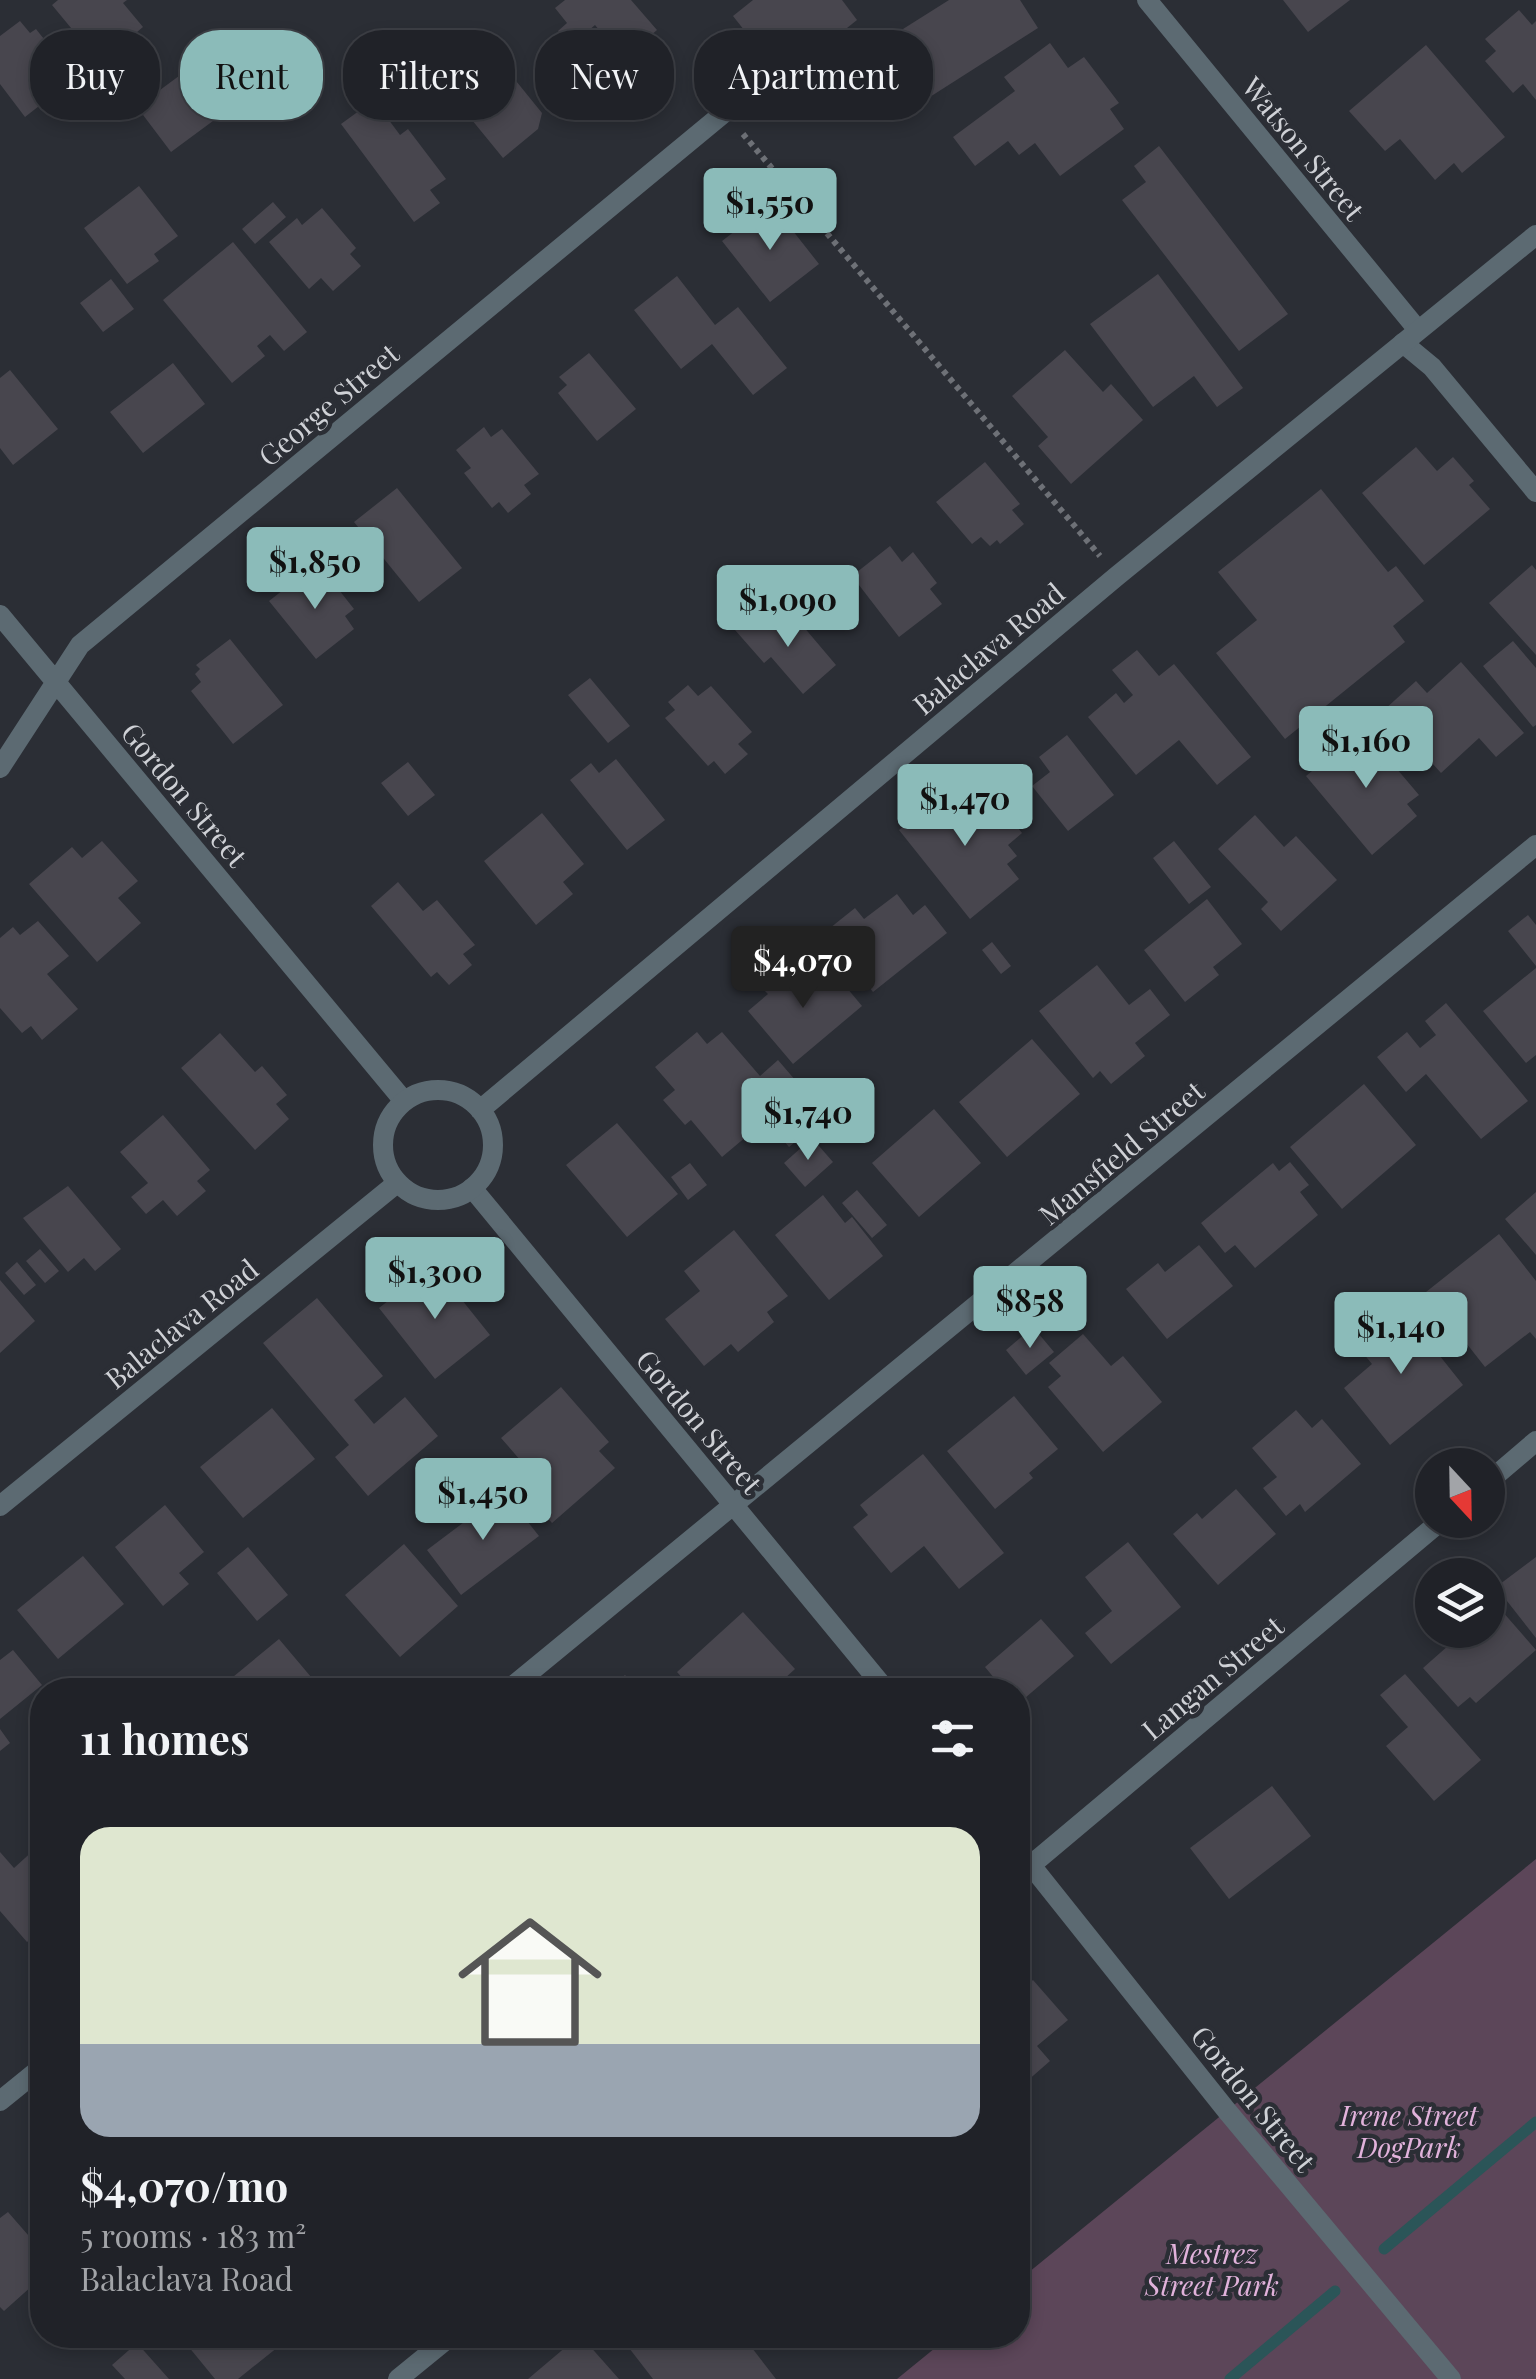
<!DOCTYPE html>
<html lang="en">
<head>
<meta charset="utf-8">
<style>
  :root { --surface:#202228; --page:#2d2f34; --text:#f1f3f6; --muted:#a2a4a8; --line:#3d3f45; --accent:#8bbbb9 }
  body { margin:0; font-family:"Playfair Display",serif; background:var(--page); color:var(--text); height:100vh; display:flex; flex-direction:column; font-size:38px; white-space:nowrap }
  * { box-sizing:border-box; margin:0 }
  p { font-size:32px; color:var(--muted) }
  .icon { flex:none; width:55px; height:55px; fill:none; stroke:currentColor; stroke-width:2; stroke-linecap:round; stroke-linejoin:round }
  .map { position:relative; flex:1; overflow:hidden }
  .sheet { position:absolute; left:30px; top:1678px; width:1000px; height:670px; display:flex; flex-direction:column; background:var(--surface); border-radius:40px; box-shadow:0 5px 15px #0003,0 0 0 2px var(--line) }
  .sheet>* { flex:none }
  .banner { position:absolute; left:30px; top:30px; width:1000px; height:90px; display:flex; gap:20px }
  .needle { width:65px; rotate:158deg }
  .controls { position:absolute; left:1415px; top:1448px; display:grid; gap:20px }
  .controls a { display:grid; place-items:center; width:90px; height:90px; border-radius:50%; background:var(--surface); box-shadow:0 5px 15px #0003,0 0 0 2px var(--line); font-size:50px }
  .price { position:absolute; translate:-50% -85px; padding:0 22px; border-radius:10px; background:var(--accent); color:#111; font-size:32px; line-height:65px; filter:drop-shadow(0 2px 5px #0008) }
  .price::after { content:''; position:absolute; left:50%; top:60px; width:30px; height:22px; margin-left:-15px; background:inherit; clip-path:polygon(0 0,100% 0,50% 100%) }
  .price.current { background:#222; color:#fff }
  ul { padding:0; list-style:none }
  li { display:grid; align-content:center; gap:20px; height:530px; padding:0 50px }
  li+li { border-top:2px solid var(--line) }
  li span { display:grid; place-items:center; height:310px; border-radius:30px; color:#555 }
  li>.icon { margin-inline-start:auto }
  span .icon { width:180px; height:180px; fill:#fffc; stroke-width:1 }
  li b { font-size:42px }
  h2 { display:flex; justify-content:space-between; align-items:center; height:120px; padding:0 50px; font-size:42px }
  .tag { padding:0 35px; border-radius:40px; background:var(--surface); box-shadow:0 5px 15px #0003,0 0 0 2px var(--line); font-size:35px; line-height:90px }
  .tag.current { background:var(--accent); color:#111 }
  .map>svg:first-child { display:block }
</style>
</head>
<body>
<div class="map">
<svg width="1536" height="2379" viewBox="0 0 1536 2379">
  <rect width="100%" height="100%" fill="#2b2e35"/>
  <path fill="#5c4659" d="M1536,1859V2379H897L951,2335H1018V2281Z"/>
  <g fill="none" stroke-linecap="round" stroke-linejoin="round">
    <path stroke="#2b5558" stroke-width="11" d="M1384,2249L1536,2122
      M1230,2379L1335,2291"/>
  </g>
  <path fill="#48464e" d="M58,0H127L123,3L143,27L100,63L52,5Z
    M565,0H631L657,30L635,49L625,38L614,48L595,25L588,31L597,41L579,56L558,31L567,23L555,8Z
    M753,0H842L857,20L802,64L782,39L763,54L733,16Z
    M949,0H1020L1038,28L922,102L884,41Z
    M1283,0H1350L1308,32Z
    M1519,10L1532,25L1536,21V100L1523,84L1513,93L1485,61L1496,51L1485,39Z
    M20,21L30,33L36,29L59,58L49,65L61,81L43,94L48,99L25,117L0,84V36Z
    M1050,43L1068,68L1084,57L1119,103L1110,109L1124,129L1060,176L1035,143L1019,155L1008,141L975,166L953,137L1015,91L1004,77Z
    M1426,45L1505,137L1462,173L1454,163L1435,180L1400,139L1385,151L1349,111Z
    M500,61L542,113L538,129L503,158L454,98Z
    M183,73L217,118L171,152L137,107Z
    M374,100L400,135L408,129L446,179L430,190L440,203L414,222L341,124Z
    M1159,146L1288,314L1239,351L1122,200L1146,182L1134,166Z
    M139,186L178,236L154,254L159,261L127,284L84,228Z
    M273,202L286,217L255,244L242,229Z
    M771,203L819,264L770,302L722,241Z
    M322,208L356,248L350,254L361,266L333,291L321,278L309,289L269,242L297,218L302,225Z
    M233,242L307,332L284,351L270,335L257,346L265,356L232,383L163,300Z
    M1158,274L1243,388L1217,407L1194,376L1153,407L1090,324Z
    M677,276L715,325L738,307L787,368L753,395L712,344L681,369L634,310Z
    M111,279L134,309L103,332L80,303Z
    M1065,350L1103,392L1111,384L1143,420L1071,484L1038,446L1048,437L1012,396Z
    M589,353L636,409L597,441L558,393L567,385L559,377Z
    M173,363L205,404L143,453L110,412Z
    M10,370L58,429L13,465L0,448V378Z
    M484,427L491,437L502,429L539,474L524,485L531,494L508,513L499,502L492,508L464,473L471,468L456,450Z
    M1416,447L1437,471L1453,457L1474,481L1469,485L1490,509L1424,565L1362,493Z
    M985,462L1020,504L1012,510L1024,524L1000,544L997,540L990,546L981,537L972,544L936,502Z
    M397,488L462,568L419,602L354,522Z
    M1321,489L1388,572L1396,566L1424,601L1393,626L1405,642L1285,739L1216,653L1257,620L1218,572Z
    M890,546L902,562L913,552L937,583L930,589L942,604L899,637L852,576Z
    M1532,565L1536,570V655L1489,603Z
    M310,569L320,582L328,576L354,609L345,616L354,629L316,659L269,601Z
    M754,614L763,624L772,617L783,630L797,619L836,665L803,694L771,657L764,663L735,630Z
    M230,639L283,705L233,744L191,691L201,682L195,674L200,669L196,665Z
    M1513,641L1536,668V725L1533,727L1483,666Z
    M1137,650L1159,676L1174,664L1251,757L1217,785L1179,740L1136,775L1088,717L1116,693L1124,703L1133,695L1112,670Z
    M1461,662L1524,733L1496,757L1479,738L1441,773L1384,710L1416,681L1427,693Z
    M590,678L630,726L608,743L568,695Z
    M688,685L698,696L711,686L752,732L738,744L748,754L725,774L714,761L708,766L665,718L675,710L668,702Z
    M1363,729L1419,795L1407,804L1417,816L1372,855L1306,776Z
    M1067,735L1114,795L1068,831L1032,786L1050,772L1039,757Z
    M616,759L665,820L627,850L570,780L591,763L599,773Z
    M408,762L435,795L408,816L381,783Z
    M957,783L983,817L999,804L1022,833L1008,845L1017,856L1007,864L1019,879L970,919L899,830Z
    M542,813L584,864L563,882L573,894L536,925L484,861Z
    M1255,815L1284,847L1296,836L1337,880L1281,931L1261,909L1268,902L1218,849Z
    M102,841L138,881L118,898L141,923L97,962L29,884L72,847L82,858Z
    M1174,841L1211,887L1189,904L1153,858Z
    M398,882L423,911L437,900L475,945L463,954L472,965L449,985L437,972L431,977L371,906Z
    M897,894L913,915L925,905L947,933L873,992L825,932L855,908L864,919Z
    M1207,899L1242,944L1213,967L1219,975L1185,1002L1144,950Z
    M1528,915L1536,925V966L1508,931Z
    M38,921L69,956L47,974L78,1009L42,1040L31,1026L22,1033L0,1008V938L13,927L20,935Z
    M992,942L1011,966L1001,974L982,950Z
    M810,965L826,984L837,976L862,1006L793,1064L748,1011L768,994L760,986L779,970L789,982Z
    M1097,965L1129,1005L1150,989L1170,1015L1135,1043L1145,1056L1111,1084L1100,1071L1093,1078L1039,1011Z
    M1536,968V1055L1526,1063L1483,1011Z
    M1446,1003L1528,1101L1481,1139L1426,1074L1406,1092L1377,1057L1407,1032L1420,1048L1436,1035L1425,1021Z
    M697,1032L707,1044L722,1032L760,1076L778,1060L826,1116L789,1147L766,1120L722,1157L691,1120L685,1125L663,1100L675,1090L655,1067Z
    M220,1033L255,1072L262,1066L287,1095L276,1104L289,1119L255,1150L181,1068Z
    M1032,1039L1080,1094L1007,1157L959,1102Z
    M1364,1084L1416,1145L1342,1209L1290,1147Z
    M934,1109L981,1163L919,1217L872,1163Z
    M163,1115L210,1170L197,1181L206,1191L177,1216L163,1200L146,1214L131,1197L148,1183L120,1152Z
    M617,1123L678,1194L627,1237L566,1165Z
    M812,1138L833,1162L805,1187L784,1163Z
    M1290,1162L1309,1185L1300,1192L1318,1215L1255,1268L1235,1245L1225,1253L1201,1223L1273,1163L1279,1171Z
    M690,1163L707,1185L688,1200L671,1177Z
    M68,1186L121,1249L95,1271L84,1258L68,1272L23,1218Z
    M857,1190L887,1225L872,1238L842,1203Z
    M1536,1192V1255L1505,1219Z
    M823,1195L845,1223L852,1217L883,1256L829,1300L775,1235Z
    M734,1230L788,1296L767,1312L774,1322L738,1352L731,1344L704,1366L665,1319L700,1291L684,1271Z
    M1499,1234L1536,1281V1339L1530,1332L1485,1367L1426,1292Z
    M1199,1245L1233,1286L1167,1339L1126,1289L1158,1263L1165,1272Z
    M40,1249L59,1271L45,1283L26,1261Z
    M17,1262L36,1285L24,1295L5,1273Z
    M434,1265L490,1335L435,1379L379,1308Z
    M0,1280L35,1321L0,1353Z
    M317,1298L383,1376L354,1400L374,1424L405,1397L438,1436L368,1496L335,1457L349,1445L263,1343Z
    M1407,1306L1429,1332L1424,1336L1463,1385L1390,1445L1344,1388L1372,1364L1358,1347Z
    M1033,1327L1054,1352L1026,1375L1006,1350Z
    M1083,1334L1111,1366L1123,1356L1162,1402L1103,1452L1048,1387L1061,1376L1049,1363Z
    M561,1387L609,1442L599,1451L615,1468L552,1523L521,1488L534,1476L501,1438Z
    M1014,1396L1058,1449L1029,1473L1033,1478L995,1509L947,1451Z
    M272,1408L315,1459L243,1518L200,1467Z
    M1296,1410L1312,1428L1322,1419L1361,1464L1305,1512L1300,1504L1286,1516L1263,1488L1277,1477L1252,1448Z
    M923,1454L1004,1553L959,1589L924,1546L891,1573L853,1527L868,1515L860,1505Z
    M1236,1489L1276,1534L1218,1585L1173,1534L1197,1513L1202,1519Z
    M504,1492L539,1536L461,1595L427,1550Z
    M165,1505L204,1552L179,1573L189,1584L163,1606L115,1547Z
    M1128,1542L1181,1607L1111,1664L1085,1633L1112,1611L1085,1577Z
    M404,1544L458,1606L400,1657L345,1595Z
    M248,1547L288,1595L257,1621L217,1573Z
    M83,1556L124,1604L58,1659L17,1610Z
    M1536,1557V1638L1496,1587Z
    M1488,1595L1536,1650L1476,1703L1470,1697L1458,1707L1423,1668L1466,1630H1488Z
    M743,1612L795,1669L772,1690H693L677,1672Z
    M1041,1619L1074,1656L1018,1704V1690H1004L985,1667Z
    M279,1639L322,1690H225L222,1686Z
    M13,1650L42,1685L0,1719V1660Z
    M1405,1674L1481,1760L1434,1801L1386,1746L1408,1727L1380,1695Z
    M625,1675L638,1690H609Z
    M0,1729L10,1743L0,1751Z
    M1272,1786L1311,1836L1229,1899L1190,1848Z
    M36,1848L42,1856V1929L27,1942L0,1911V1852L14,1868Z
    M1033,1980L1068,2020L1037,2046L1050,2061L1018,2089V1993Z
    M8,2212L42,2251V2277L4,2311L0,2307V2218Z
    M179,2335H293L238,2379H215Z
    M580,2335L619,2379H528Z
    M619,2335H674L685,2349L703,2335H742L776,2379H653Z
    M137,2343L169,2379H125L112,2365Z"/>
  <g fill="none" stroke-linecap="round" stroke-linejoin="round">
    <path stroke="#6e7177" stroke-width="6" stroke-dasharray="5 5" stroke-linecap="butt" d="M743,134L1100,556"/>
    <path stroke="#5c6a72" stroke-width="20" d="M1147,0L1418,330
      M1403,343L1432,367L1536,492
      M0,615L404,1101
      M0,768L80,645L725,112
      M472,1188L886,1690
      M1488,1482L1536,1441
      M508,1690L1536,845
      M1018,1849L1227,2111L1451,2379
      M1018,1876L1442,1520
      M0,2101L42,2067
      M398,2379L452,2335"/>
    <path stroke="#5c6a72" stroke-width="20" d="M383 1145a55 55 0 1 1 110 0a55 55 0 1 1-110 0Z
      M480,1110L1117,576L1536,235
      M0,1506L397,1183"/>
  </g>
  <g text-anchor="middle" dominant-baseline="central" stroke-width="9" stroke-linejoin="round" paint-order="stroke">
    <g font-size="28" fill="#cfd1d6" stroke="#2b2e35">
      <text transform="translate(1304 148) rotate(51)">Watson Street</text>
      <text transform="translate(328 404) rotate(-40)">George Street</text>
      <text transform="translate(988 648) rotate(-40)">Balaclava Road</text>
      <text transform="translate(185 794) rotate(50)">Gordon Street</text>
      <text transform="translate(1121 1152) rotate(-40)">Mansfield Street</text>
      <text transform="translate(181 1323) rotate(-39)">Balaclava Road</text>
      <text transform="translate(700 1421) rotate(50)">Gordon Street</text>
      <text transform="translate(1212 1677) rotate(-40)">Langan Street</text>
      <text transform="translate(1254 2098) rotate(51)">Gordon Street</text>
    </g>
    <g font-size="28" font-style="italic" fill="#e1b2db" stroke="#2b2e35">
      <text x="1409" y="2114">Irene Street<tspan x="1409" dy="32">DogPark</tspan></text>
      <text x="1212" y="2252">Mestrez<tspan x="1212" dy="32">Street Park</tspan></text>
    </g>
  </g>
</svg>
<div class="controls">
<a><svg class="needle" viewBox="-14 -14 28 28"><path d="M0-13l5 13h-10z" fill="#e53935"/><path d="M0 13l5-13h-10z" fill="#a2a4a8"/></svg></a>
<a><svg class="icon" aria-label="layers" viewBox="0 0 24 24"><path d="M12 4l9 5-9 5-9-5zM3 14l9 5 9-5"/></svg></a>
</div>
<b class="price" style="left:770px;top:253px">$1,550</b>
<b class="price" style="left:315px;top:612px">$1,850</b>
<b class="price" style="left:788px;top:650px">$1,090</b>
<b class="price" style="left:1366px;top:791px">$1,160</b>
<b class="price" style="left:965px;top:849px">$1,470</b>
<b class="price current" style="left:803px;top:1011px">$4,070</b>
<b class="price" style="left:808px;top:1163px">$1,740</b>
<b class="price" style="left:435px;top:1322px">$1,300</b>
<b class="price" style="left:1030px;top:1351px">$858</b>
<b class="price" style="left:1401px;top:1377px">$1,140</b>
<b class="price" style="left:483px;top:1543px">$1,450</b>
<div class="banner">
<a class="tag">Buy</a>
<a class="tag current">Rent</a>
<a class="tag">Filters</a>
<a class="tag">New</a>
<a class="tag">Apartment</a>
</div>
<section class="sheet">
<h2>11 homes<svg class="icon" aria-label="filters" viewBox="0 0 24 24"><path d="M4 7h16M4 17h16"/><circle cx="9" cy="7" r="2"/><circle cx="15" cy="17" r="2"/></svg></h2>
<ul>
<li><span style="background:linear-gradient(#dfe7d0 70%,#9aa5b1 0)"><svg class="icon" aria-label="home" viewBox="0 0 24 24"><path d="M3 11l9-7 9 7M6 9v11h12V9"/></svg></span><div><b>$4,070/mo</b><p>5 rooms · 183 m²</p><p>Balaclava Road</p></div></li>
</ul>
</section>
</div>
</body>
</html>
